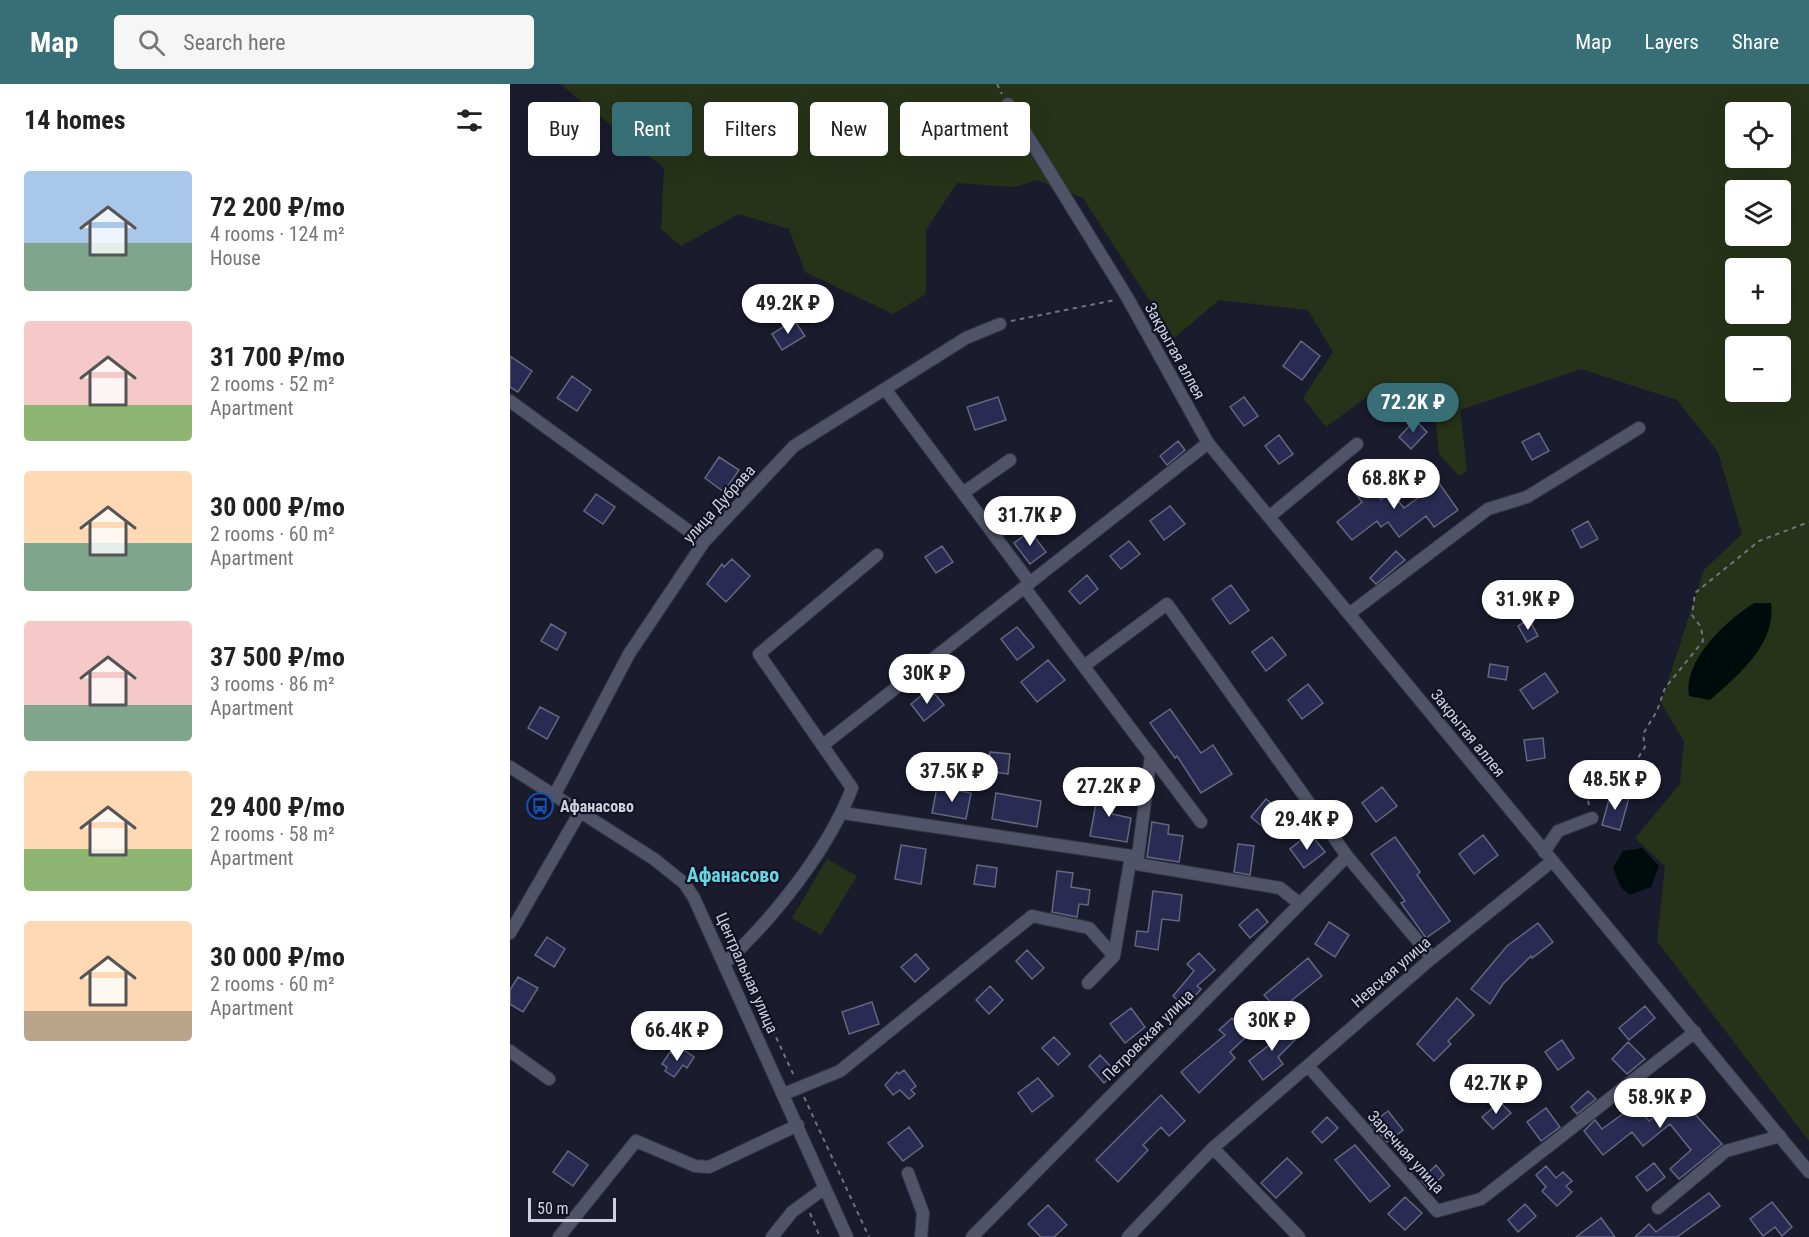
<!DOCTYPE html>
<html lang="en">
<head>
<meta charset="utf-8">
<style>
  :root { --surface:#fff; --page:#f6f6f6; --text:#222; --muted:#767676; --accent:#386e75 }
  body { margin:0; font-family:"Roboto Condensed",sans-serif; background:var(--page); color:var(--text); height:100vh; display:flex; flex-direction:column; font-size:22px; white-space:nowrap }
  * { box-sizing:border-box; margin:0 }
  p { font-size:20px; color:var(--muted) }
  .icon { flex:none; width:33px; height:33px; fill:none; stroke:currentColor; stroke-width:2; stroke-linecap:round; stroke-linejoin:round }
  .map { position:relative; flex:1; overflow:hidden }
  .details { display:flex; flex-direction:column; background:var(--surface); width:510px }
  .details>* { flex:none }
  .guide { position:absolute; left:18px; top:18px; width:570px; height:54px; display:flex; gap:12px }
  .controls { position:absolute; left:1215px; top:18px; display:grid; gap:12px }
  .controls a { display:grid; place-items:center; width:66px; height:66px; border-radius:6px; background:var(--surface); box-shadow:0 6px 24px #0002; font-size:30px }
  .scale { position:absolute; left:18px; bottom:15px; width:88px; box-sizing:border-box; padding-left:6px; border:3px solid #ced0dd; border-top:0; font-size:16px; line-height:21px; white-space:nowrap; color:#ced0dd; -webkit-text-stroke:4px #111324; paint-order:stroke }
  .price { position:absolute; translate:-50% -51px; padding:0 14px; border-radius:21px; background:#fff; color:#222; font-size:20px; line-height:39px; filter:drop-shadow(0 2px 3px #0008) }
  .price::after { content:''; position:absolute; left:50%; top:36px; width:18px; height:14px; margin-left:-9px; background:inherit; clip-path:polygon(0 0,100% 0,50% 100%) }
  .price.current { background:var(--accent); color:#fff }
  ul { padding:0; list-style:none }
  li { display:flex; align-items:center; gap:18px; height:150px; padding:0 24px }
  li span { display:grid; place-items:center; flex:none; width:168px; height:120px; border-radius:6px; color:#555 }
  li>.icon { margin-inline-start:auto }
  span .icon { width:72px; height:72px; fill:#fffc; stroke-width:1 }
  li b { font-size:26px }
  h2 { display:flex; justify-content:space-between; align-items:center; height:72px; padding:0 24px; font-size:26px }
  .tag { padding:0 21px; border-radius:6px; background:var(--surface); box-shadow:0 6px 24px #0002; font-size:21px; line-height:54px }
  .tag.current { background:var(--accent); color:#fff }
  header { display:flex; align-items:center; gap:36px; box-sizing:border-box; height:84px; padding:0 30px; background:var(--accent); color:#fff }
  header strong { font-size:28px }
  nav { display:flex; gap:33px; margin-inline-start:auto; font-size:21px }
  .search { width:420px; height:54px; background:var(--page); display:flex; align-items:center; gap:15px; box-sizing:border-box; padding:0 21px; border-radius:6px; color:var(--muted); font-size:22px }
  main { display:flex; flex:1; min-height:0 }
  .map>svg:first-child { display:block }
</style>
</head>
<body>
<header>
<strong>Map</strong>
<div class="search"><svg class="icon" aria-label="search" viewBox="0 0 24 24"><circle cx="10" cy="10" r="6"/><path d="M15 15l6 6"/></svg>Search here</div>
<nav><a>Map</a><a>Layers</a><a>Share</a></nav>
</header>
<main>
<section class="details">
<h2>14 homes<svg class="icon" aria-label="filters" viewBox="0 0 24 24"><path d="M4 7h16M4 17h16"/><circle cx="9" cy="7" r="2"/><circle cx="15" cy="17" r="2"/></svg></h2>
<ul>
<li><span style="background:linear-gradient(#a9c7e8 60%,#7fa58c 0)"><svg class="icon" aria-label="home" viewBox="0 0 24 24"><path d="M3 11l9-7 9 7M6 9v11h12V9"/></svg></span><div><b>72 200 ₽/mo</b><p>4 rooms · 124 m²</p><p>House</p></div></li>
<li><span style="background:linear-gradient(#f6c9c9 70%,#8fb573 0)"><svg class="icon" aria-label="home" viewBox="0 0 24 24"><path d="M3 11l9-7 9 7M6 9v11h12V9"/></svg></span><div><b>31 700 ₽/mo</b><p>2 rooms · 52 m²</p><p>Apartment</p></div></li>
<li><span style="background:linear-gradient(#ffd9b3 60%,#7fa58c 0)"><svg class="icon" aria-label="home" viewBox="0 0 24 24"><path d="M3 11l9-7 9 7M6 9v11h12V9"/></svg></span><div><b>30 000 ₽/mo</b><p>2 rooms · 60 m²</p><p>Apartment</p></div></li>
<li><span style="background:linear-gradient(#f6c9c9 70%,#7fa58c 0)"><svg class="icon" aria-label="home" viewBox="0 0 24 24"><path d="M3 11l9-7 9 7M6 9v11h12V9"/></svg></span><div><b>37 500 ₽/mo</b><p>3 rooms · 86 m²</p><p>Apartment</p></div></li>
<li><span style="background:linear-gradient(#ffd9b3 65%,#8fb573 0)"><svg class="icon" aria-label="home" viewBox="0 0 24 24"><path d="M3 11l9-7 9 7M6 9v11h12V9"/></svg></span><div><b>29 400 ₽/mo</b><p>2 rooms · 58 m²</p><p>Apartment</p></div></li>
<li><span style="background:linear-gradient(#ffd9b3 75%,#b9a48a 0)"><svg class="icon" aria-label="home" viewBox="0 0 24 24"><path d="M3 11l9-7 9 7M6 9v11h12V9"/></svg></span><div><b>30 000 ₽/mo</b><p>2 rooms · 60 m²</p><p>Apartment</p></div></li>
</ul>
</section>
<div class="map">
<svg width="1299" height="1153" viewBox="0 0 1299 1153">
  <rect width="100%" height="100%" fill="#1a1c2e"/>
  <path fill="#263318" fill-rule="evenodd" d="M50,0H1299V1057L1147,857L1155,782L1125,754L1170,700L1174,657L1151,619L1194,486L1232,450L1208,368L1167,316L1071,285L950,326L957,387L949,392L929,370L925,329L873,301L816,343L793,314L823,268L798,226L709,216L664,254L573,114L527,96L504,103L447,99L416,146V210L383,230L295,188L279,145L229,130L171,162L151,145L154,84ZM1226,28H1270V74H1226ZM1226,106H1270V152H1226ZM1226,184H1270V230H1226ZM1226,262H1270V308H1226Z
    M317,775L347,792L311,851L282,834Z"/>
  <path fill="#000c0c" d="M1244,519H1261C1267,559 1228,592 1200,616L1179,612C1173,576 1216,537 1244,519Z
    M1132,764L1149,782L1141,803L1119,811L1110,802L1103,783L1113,767Z"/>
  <path fill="#292b53" stroke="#64677d" stroke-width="1.5" d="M284,236L295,252L272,266L262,250Z
    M791,257L810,272L792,296L773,282Z
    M0,272L22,287L8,308L0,303Z
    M62,292L81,306L67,327L47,314Z
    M488,313L496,336L465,346L457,323Z
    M734,313L748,332L734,342L720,323Z
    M905,336L917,348L901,365L889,353Z
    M1029,349L1039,367L1022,376L1012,358Z
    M769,351L783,370L769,380L755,362Z
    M668,357L675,366L657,381L650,372Z
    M209,373L229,386L214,408L195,394Z
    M851,389L871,416L881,408L894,424L929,399L948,426L924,443L916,432L889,453L878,438L871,443L867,437L842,456L827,438L852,418L838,399Z
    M86,410L105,423L93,440L74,427Z
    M660,422L675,440L654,456L640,437Z
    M1078,437L1088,455L1071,464L1062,446Z
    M520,447L536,468L520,480L504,459Z
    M619,457L630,470L611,485L600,472Z
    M432,462L443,478L426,489L415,473Z
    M886,467L895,476L866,500L860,494Z
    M222,475L240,492L216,518L197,500L212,480L214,483Z
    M577,491L588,505L570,520L559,507Z
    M721,501L739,526L720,540L702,515Z
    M1019,535L1028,552L1017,558L1008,542Z
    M41,540L56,549L47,566L31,557Z
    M507,543L524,563L507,576L491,555Z
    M762,553L776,571L756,587L742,568Z
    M538,576L555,596L527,618L511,598Z
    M980,580L998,583L996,596L978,593Z
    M1035,589L1048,608L1023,625L1010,606Z
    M798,600L813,619L792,635L778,616Z
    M420,604L434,621L414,637L401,620Z
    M30,623L49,633L37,655L18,644Z
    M660,625L691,669L703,661L722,690L691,709L667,672L665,674L640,639Z
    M1033,654L1035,674L1017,677L1014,656Z
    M480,668L500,670L498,690L477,687Z
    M427,703L461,709L456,735L422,729Z
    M589,703L607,706L602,730L621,734L617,758L580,752Z
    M872,703L887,722L866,738L852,719Z
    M1101,708L1119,714L1110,746L1092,741Z
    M486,709L531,717L527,743L482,735Z
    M756,715L769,725L754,744L741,733Z
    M642,738L659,741L658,750L673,752L669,778L637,773Z
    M800,749L815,768L794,784L780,765Z
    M973,751L988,771L964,790L949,770Z
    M885,753L910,788L907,791L940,837L916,854L891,819L895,817L861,770Z
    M728,760L744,762L740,791L724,788Z
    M391,761L416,765L411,800L385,795Z
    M467,781L487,784L485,803L464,800Z
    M547,787L563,789L561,803L580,806L578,821L569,820L567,833L542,828Z
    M643,807L672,811L669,837L652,835L648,866L625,862L627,847L638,848Z
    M747,825L758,838L740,854L729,841Z
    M819,838L839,851L825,873L805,860Z
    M1028,839L1043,858L1022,874L1021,872L993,900L980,920L961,905L997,862Z
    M37,853L55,865L44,883L25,871Z
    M517,866L534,884L522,895L506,877Z
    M689,869L705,886L687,902L691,905L675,923L663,912L684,887L677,880Z
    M406,870L419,885L405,898L391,883Z
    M798,874L812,892L782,916L770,928L754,911Z
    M8,893L28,904L13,928L0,920V906Z
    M480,902L493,916L479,930L466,916Z
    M947,914L964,931L938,957L941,960L924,977L907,960Z
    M362,918L369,940L339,950L332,928Z
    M1135,922L1145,934L1119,956L1109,944Z
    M621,924L635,943L615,959L600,940Z
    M722,934L738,951L720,968L725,974L689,1009L671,988L715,951L709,946Z
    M768,939L785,956L768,973L773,980L753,996L739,977L763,958L756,951Z
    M544,953L560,970L548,981L532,964Z
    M1052,956L1064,974L1048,986L1035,968Z
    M1118,958L1135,975L1117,990L1102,975Z
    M170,963L184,973L177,984L173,981L164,993L155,987L157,983L152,980L160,968L165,971Z
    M590,971L606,988L594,999L579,982Z
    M394,986L406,1002L401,1006L405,1010L399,1015L390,1006L383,1011L375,1001L387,988L389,990Z
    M528,994L543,1012L522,1028L508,1009Z
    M1162,996L1177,1013L1173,1017L1212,1060L1169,1095L1160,1085L1181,1066L1160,1040L1133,1062L1122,1048L1093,1071L1074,1047L1085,1036L1092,1045L1125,1021L1139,1037L1153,1026L1142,1013Z
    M1078,1007L1086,1015L1067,1030L1061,1023Z
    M651,1011L675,1037L659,1052L651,1043L633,1061L638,1066L608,1098L586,1076Z
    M990,1018L1001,1029L983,1045L972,1033Z
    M1036,1024L1050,1043L1031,1057L1017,1038Z
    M878,1027L893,1046L877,1058L861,1040Z
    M817,1033L828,1044L812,1059L802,1048Z
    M399,1043L413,1062L393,1077L378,1059Z
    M845,1061L880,1102L860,1118L825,1076Z
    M58,1067L78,1081L63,1102L43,1088Z
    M777,1074L792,1089L766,1114L751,1099Z
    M1144,1079L1155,1093L1137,1107L1126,1093Z
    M926,1081L934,1091L919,1105L911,1096Z
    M1036,1082L1046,1094L1053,1088L1062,1097L1056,1102L1062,1108L1047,1122L1032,1107L1036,1103L1026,1091Z
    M1199,1109L1210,1122L1167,1153H1125L1139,1140L1146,1148Z
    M895,1113L912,1129L895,1146L878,1130Z
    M1262,1118L1282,1143L1272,1152L1265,1143L1253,1152L1240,1135Z
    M1015,1120L1026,1132L1008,1148L998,1136Z
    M538,1121L557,1141L544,1153H531L518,1140Z
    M1091,1134L1105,1153H1066Z"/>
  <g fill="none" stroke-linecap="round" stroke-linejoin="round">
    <g stroke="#363646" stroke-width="14">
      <path id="minor" d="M498,20L617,213L698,359L1299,1088
        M375,305L520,499
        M0,317L194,458
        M453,409L500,376
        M759,433L847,360
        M514,503L691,738
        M839,530L978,425L1017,413L1129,344
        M574,582L657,520L837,772L922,874
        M313,661L698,359
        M0,683L144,775L174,799L184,814L337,1153
        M44,712L119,570L194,458L284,362L456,254L490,240
        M333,729L621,772L627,780L770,804L790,820
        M1034,768L1048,747L1082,734
        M627,780L641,671
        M0,849L70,728
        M604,872L621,772
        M215,879C263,835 319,765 342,704L249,570L367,471
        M0,967L39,995
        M798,982L927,1127L971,1115L1185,948
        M274,1010L330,987L522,832L579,844L604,872L578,899
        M703,1064L789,1153
        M398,1089L413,1129L411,1153
        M1148,1124L1216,1067L1270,1052
        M49,1153L126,1057L185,1082L199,1083L288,1041
        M262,1153L282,1128L315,1104
        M462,1153L837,772
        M618,1153L703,1064L922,874L1041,778"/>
    </g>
    <path stroke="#717382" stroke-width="2" stroke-dasharray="4.5 4.5" stroke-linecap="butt" d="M487,0L492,10
      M501,237L605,216
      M1079,721L1078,716L1105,689L1126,677L1135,663L1133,650L1147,627L1155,604L1193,557L1191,543L1182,531L1185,509L1249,457L1299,438
      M232,880L285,994
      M294,1013L359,1153
      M300,1129L310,1153"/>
    <use href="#minor" stroke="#515469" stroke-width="12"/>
  </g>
  <defs>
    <g id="bus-ring" transform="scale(1.35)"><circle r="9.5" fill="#111324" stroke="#1a4fb4" stroke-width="1.5"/><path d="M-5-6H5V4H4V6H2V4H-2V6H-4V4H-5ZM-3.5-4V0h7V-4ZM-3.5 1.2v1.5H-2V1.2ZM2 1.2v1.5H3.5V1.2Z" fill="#1a4fb4"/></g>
  </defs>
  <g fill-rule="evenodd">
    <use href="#bus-ring" x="30" y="722"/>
  </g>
  <g text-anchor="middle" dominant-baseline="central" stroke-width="4.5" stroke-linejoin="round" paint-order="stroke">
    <g font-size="16" fill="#ced0dd" stroke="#111324">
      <text transform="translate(665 267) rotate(61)">Закрытая аллея</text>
      <text transform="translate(209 420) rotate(-48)">улица Дубрава</text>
      <text transform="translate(958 649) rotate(51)">Закрытая аллея</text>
      <text transform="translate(881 888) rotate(-41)">Невская улица</text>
      <text transform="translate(237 889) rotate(66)">Центральная улица</text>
      <text transform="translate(638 951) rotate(-45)">Петровская улица</text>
      <text transform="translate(896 1068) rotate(48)">Заречная улица</text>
    </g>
    <g font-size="16" font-weight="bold" fill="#ced0dd" stroke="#111324" text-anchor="start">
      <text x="50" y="722">Афанасово</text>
    </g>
    <g font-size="20" font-weight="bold" fill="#6bd5e4" stroke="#111324">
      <text x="223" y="791">Афанасово</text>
    </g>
  </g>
</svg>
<div class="controls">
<a><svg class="icon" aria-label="locate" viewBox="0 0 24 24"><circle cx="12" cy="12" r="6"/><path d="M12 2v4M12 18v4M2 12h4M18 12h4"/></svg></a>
<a><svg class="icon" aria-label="layers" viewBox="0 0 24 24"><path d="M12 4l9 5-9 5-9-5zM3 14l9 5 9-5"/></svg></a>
<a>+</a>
<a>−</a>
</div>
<div class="scale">50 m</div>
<b class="price" style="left:278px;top:251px">49.2K ₽</b>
<b class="price current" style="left:903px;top:350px">72.2K ₽</b>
<b class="price" style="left:884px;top:426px">68.8K ₽</b>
<b class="price" style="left:520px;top:463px">31.7K ₽</b>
<b class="price" style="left:1018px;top:547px">31.9K ₽</b>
<b class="price" style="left:417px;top:621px">30K ₽</b>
<b class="price" style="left:442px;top:719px">37.5K ₽</b>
<b class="price" style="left:1105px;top:727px">48.5K ₽</b>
<b class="price" style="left:599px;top:734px">27.2K ₽</b>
<b class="price" style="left:797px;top:767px">29.4K ₽</b>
<b class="price" style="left:762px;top:968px">30K ₽</b>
<b class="price" style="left:167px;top:978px">66.4K ₽</b>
<b class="price" style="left:986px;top:1031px">42.7K ₽</b>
<b class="price" style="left:1150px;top:1045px">58.9K ₽</b>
<div class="guide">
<a class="tag">Buy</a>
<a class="tag current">Rent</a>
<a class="tag">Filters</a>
<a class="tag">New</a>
<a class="tag">Apartment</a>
</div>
</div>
</main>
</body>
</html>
